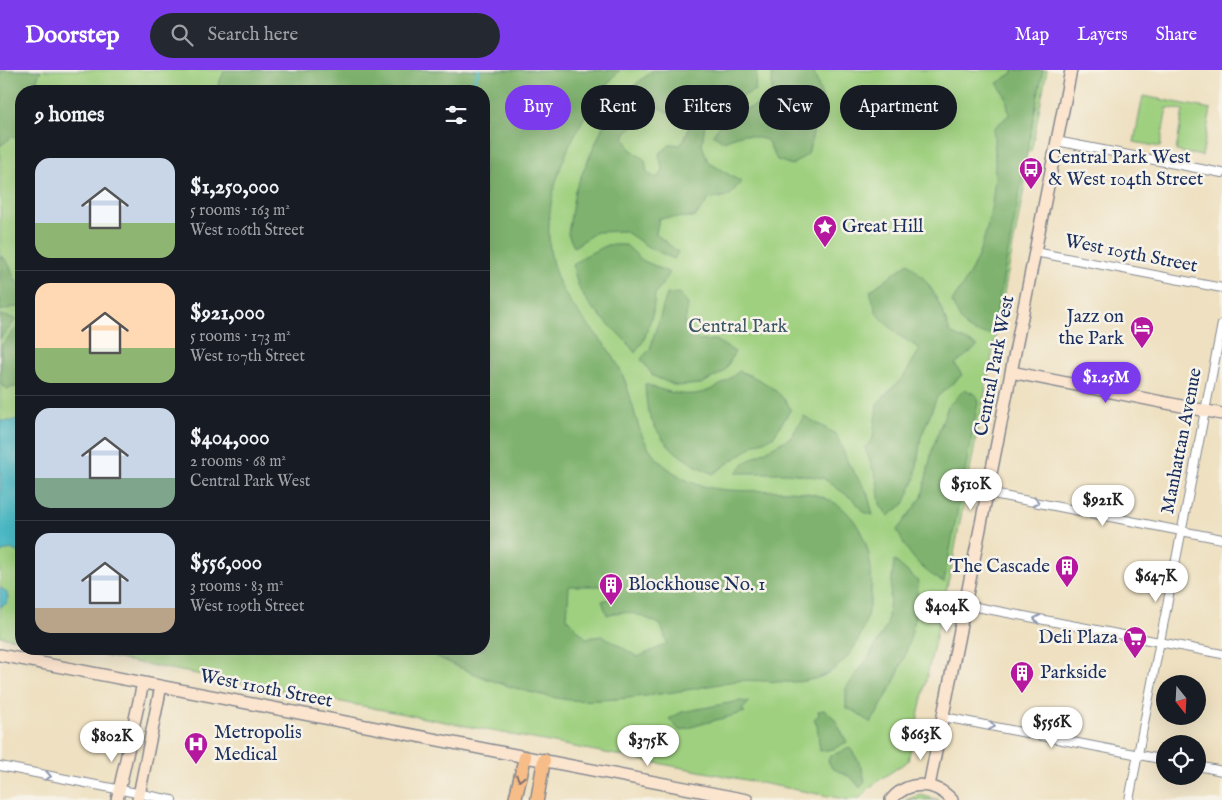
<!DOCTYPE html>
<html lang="en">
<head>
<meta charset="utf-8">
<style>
  :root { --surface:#171b24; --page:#242831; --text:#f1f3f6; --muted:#9ea1a6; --line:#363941; --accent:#7c3aed }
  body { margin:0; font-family:"IM FELL English",serif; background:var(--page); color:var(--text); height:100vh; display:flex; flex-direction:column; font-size:19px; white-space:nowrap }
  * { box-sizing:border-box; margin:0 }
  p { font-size:16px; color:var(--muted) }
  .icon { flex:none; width:28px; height:28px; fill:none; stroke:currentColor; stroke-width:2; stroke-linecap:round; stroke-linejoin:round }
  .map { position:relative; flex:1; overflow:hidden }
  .details { position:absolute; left:15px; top:15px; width:475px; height:570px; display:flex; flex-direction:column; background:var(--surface); border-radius:20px; box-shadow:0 5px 20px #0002 }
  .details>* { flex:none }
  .hud { position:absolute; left:505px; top:15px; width:475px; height:45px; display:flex; gap:10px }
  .needle { width:32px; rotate:162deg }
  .controls { position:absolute; left:1156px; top:605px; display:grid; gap:10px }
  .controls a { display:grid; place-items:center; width:50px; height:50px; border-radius:50%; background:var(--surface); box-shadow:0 5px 20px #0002; font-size:25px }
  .price { position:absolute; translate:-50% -42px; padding:0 11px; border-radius:18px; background:#fff; color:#222; font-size:16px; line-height:32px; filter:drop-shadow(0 1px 2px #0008) }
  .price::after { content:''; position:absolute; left:50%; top:30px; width:15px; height:11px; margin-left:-8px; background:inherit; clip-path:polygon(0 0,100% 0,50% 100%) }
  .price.on { background:var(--accent); color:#fff }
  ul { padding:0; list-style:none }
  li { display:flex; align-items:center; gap:15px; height:125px; padding:0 20px }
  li+li { border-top:1px solid var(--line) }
  li span { display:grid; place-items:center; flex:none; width:140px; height:100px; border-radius:15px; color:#555 }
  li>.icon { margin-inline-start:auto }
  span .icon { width:60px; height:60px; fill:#fffc; stroke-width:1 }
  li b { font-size:21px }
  h2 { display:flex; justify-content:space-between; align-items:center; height:60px; padding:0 20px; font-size:21px }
  .pill { padding:0 18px; border-radius:22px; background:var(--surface); box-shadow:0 5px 20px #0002; font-size:18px; line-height:45px }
  .pill.on { background:var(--accent); color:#fff }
  header { display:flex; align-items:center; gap:30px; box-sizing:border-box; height:70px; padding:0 25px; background:var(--accent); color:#fff }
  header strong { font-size:24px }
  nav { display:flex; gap:28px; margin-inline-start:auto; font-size:18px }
  .search { width:350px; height:45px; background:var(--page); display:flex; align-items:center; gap:12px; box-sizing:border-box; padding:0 18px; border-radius:28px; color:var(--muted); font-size:19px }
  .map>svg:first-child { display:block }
</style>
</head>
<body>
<header>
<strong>Doorstep</strong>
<div class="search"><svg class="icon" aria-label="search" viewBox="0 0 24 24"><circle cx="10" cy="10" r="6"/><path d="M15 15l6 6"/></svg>Search here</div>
<nav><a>Map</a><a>Layers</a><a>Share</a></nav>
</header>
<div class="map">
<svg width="1222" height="730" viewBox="0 0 1222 730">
  <rect width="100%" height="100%" fill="#f7f3e8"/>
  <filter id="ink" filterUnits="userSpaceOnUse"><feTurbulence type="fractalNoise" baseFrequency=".02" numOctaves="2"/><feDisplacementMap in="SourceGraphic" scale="10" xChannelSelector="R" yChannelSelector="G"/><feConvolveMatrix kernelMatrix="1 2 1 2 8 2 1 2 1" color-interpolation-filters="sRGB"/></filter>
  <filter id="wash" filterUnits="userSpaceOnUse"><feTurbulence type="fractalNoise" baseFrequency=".0096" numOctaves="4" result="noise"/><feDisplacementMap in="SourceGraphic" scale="20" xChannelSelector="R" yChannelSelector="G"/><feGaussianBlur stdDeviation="1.12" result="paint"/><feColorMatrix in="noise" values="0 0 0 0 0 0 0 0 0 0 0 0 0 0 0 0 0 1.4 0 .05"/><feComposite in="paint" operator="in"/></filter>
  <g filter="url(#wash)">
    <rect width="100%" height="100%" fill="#eee0c0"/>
    <path fill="#9fd07f" stroke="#5d806e" d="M0,0H1047L1031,82L1028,81L1025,92L1029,93L951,499L908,691L875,713L859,729L849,730L67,579H484V21H21V570L0,566Z
      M1143,26L1211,39L1202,86L1176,81L1183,40L1167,38L1160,77L1134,72Z
      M921,725L939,730H906Z"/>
    <path fill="#7fb26e" stroke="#4d7066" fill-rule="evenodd" d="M2,0H41L32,21H21V70L12,67L0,76V34L2,31L0,7Z
      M225,0H620C570,54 524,151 564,222C579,249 605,269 619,297C641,342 630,377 681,407C739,442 831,388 864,469C883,516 866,598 810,610C784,616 756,607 729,612C690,620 658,625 618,629C600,630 580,632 562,629C513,621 465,602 422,579H484V21H215ZM569,516H611L617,523L616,527L602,531L607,545C628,538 642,546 661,555L667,574L638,587L603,566L586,568L567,549Z
      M654,0H757L755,20L706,46L702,75L708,92L741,112L729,126L709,129L695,147L659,148L656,164L678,182L674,189L648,177L625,161L596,162L574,177L568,164L575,120L604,54L636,14ZM658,37L669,43L686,38C692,53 689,62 681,75L671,74L659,84L663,102L656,108L647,103L645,90L630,79L624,67L637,49Z
      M772,0H813L823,29L813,49V64L808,84L792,95L777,90L767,70L743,64L723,71L713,64L726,46L755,36L772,22Z
      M1013,0H1043L994,256L990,264C964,264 962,253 952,232C958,222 966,211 972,199C992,160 999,103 993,59L1009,45L1006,27L997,13L1013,3Z
      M607,175H626L642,190L670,203L655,224L653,242L644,270L635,283C620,260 594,246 581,222C577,214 575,204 573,195L583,187Z
      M0,186C13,191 10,208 21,216V237H14L0,241Z
      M908,193C933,214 940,233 950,263L978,276L955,294L962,305L937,327L921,367L915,409L904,434L888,446L880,434L877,410L865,378L873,368L877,334L904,306L920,279L897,264L877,244L870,221Z
      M680,223L688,235L684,257L699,271L715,270L735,282L724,302L701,314L676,316L653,306L641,289L650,279L667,224Z
      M0,245L17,249L0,269Z
      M21,253V315L8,319L0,314L1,276Z
      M739,301C761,309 779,319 791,339L773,367L754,375L713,404C685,392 664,377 651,349C646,339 646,325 645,314C684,329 706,330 739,301Z
      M965,319L976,325L978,333L944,512C921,501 907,483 897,460L922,427L932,380L948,336Z
      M804,346L836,364L848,393L867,422L873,445L863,442L855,431L823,408L788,403H736L744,393L791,367Z
      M894,490L918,511C916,569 901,604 871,653L856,642L846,638V618L869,587L887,555Z
      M740,631L749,632L742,640L745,642C723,649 701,653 680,661L669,649L682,642Z
      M824,640L834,648L847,672L833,679L820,681L817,655L814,649L819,645L818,641Z
      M850,678C858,689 863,699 865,712L860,718L852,708L832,698L828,691L830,686Z"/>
    <path fill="#4cbac6" stroke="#347492" d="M21,347V483L10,479L0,483V351H12Z
      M0,518C7,520 9,526 7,533L0,537Z"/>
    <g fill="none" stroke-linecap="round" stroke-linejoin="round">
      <path stroke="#4cbac6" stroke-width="3" d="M474,21L473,12L479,0"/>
    </g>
  </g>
  <g filter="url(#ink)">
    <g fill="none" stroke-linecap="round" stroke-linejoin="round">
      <g stroke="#84888f" stroke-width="10">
        <path id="minor" d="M1056,71L1222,103
          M1035,182L1222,218
          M988,423L1222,469
          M966,535L1222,584
          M944,647L1165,690
          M0,696L172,730
          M1198,696L1222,701
          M1129,730L1222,254"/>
      </g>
      <g stroke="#84888f" stroke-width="14">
        <path id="secondary" d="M1011,302L1222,344
          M0,585L747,730
          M929,716L1071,0
          M117,730L143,613
          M138,730L161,616
          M891,730C908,710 935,711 952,730"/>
      </g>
      <g stroke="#84888f" stroke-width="15">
        <path id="primary" d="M515,730L525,687
          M537,730L544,690"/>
      </g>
      <use href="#minor" stroke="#fff" stroke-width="8"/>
      <use href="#secondary" stroke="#fce5cf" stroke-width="11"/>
      <use href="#primary" stroke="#f7bd88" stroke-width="12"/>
    </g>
    <defs><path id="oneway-chevron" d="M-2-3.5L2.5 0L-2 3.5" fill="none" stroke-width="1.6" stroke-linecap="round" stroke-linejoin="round" transform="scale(1.25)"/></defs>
    <g stroke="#8d97ae">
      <use href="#oneway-chevron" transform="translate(1036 432) rotate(11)"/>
      <use href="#oneway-chevron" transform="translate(1037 549) rotate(-169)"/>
      <use href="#oneway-chevron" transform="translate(992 656) rotate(11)"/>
      <use href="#oneway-chevron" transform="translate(48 706) rotate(11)"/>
    </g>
    <use stroke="#7e6f71" href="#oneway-chevron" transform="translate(520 708) rotate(103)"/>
  </g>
  <defs>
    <g id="bus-pin" transform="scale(1.25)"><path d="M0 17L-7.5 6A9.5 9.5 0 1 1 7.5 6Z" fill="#b5179e" stroke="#f7f3e8"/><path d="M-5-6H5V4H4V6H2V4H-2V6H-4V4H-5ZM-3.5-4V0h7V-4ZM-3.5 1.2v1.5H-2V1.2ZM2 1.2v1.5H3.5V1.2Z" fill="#fff"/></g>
    <g id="sight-pin" transform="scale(1.25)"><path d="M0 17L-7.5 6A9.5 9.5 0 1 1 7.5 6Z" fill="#b5179e" stroke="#f7f3e8"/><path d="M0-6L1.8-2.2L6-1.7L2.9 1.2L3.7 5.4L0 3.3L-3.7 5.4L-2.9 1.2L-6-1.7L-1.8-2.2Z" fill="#fff"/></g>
    <g id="hotel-pin" transform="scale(1.25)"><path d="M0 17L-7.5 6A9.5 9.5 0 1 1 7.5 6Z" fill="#b5179e" stroke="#f7f3e8"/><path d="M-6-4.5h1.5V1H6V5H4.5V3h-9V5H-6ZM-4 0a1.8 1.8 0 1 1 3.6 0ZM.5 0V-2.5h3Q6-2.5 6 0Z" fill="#fff"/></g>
    <g id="building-pin" transform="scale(1.25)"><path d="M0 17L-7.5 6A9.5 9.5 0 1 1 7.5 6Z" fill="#b5179e" stroke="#f7f3e8"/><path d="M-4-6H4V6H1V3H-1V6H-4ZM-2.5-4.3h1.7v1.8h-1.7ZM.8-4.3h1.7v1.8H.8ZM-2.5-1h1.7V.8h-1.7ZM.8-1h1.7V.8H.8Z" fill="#fff"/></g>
    <g id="supermarket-pin" transform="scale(1.25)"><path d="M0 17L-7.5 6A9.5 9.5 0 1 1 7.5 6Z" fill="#b5179e" stroke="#f7f3e8"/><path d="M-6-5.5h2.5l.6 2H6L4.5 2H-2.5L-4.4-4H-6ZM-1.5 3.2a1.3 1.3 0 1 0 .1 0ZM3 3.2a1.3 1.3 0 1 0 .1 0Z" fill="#fff"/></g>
    <g id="hospital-pin" transform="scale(1.25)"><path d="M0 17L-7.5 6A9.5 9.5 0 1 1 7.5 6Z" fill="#b5179e" stroke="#f7f3e8"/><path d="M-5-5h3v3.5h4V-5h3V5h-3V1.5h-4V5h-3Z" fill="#fff"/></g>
  </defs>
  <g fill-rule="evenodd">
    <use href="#bus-pin" x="1031" y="99"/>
    <use href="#sight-pin" x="825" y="157"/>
    <use href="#hotel-pin" x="1142" y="258"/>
    <use href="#building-pin" x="1067" y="497"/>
    <use href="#building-pin" x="611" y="515"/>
    <use href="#supermarket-pin" x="1135" y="568"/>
    <use href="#building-pin" x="1022" y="603"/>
    <use href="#hospital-pin" x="196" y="674"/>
  </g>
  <g text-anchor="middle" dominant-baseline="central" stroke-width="5" stroke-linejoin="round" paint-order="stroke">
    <g font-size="19" fill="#1b2f5e" stroke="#f7f3e8" text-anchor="start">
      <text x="1048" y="88">Central Park West<tspan x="1048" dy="22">&amp; West 104th Street</tspan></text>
      <text x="842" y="157">Great Hill</text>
      <text x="1124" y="247" text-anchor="end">Jazz on<tspan x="1124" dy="22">the Park</tspan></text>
      <text x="1050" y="497" text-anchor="end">The Cascade</text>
      <text x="628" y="515">Blockhouse No. 1</text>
      <text x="1118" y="568" text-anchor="end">Deli Plaza</text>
      <text x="1040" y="603">Parkside</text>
      <text x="214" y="663">Metropolis<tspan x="214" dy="22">Medical</tspan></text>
    </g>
    <g font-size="19" fill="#1b2f5e" stroke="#f7f3e8">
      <text transform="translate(1131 184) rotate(11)">West 105th Street</text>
      <text transform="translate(995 296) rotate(-79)">Central Park West</text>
      <text transform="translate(1182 371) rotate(-79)">Manhattan Avenue</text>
      <text transform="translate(266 619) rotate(11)">West 110th Street</text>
    </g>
    <g font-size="19" fill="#3c5766" stroke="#f7f3e8">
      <text x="738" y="257">Central Park</text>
    </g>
  </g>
</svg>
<div class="controls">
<a><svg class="needle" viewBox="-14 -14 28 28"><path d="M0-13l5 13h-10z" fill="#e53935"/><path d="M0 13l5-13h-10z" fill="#9ea1a6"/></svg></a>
<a><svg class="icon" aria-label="locate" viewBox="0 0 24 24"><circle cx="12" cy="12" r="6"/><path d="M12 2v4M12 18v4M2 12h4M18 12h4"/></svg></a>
</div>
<b class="price on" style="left:1106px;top:334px">$1.25M</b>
<b class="price" style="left:971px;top:441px">$510K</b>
<b class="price" style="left:1103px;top:457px">$921K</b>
<b class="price" style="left:1156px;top:533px">$647K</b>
<b class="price" style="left:947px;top:563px">$404K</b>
<b class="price" style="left:1052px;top:679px">$556K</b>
<b class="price" style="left:921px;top:691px">$663K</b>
<b class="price" style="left:112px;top:693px">$802K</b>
<b class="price" style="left:648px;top:697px">$375K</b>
<div class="hud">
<a class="pill on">Buy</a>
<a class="pill">Rent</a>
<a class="pill">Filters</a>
<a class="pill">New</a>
<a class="pill">Apartment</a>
</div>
<section class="details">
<h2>9 homes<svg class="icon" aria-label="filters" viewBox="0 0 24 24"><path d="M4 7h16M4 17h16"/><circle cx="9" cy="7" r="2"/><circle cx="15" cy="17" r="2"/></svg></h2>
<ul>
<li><span style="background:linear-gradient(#c9d6e8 65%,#8fb573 0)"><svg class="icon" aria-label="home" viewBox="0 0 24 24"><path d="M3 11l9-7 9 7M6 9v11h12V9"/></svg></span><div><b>$1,250,000</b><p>5 rooms · 163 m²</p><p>West 106th Street</p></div></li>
<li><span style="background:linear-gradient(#ffd9b3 65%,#8fb573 0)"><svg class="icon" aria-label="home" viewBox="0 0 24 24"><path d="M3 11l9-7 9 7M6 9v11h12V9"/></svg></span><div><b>$921,000</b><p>5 rooms · 173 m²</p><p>West 107th Street</p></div></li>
<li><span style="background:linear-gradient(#c9d6e8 70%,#7fa58c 0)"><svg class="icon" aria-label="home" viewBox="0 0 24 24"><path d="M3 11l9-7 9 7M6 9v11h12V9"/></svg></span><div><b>$404,000</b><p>2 rooms · 68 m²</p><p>Central Park West</p></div></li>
<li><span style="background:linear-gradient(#c9d6e8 75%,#b9a48a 0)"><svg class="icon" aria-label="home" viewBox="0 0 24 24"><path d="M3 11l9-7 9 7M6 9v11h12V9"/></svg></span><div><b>$556,000</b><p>3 rooms · 83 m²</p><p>West 109th Street</p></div></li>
</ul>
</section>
</div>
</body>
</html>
